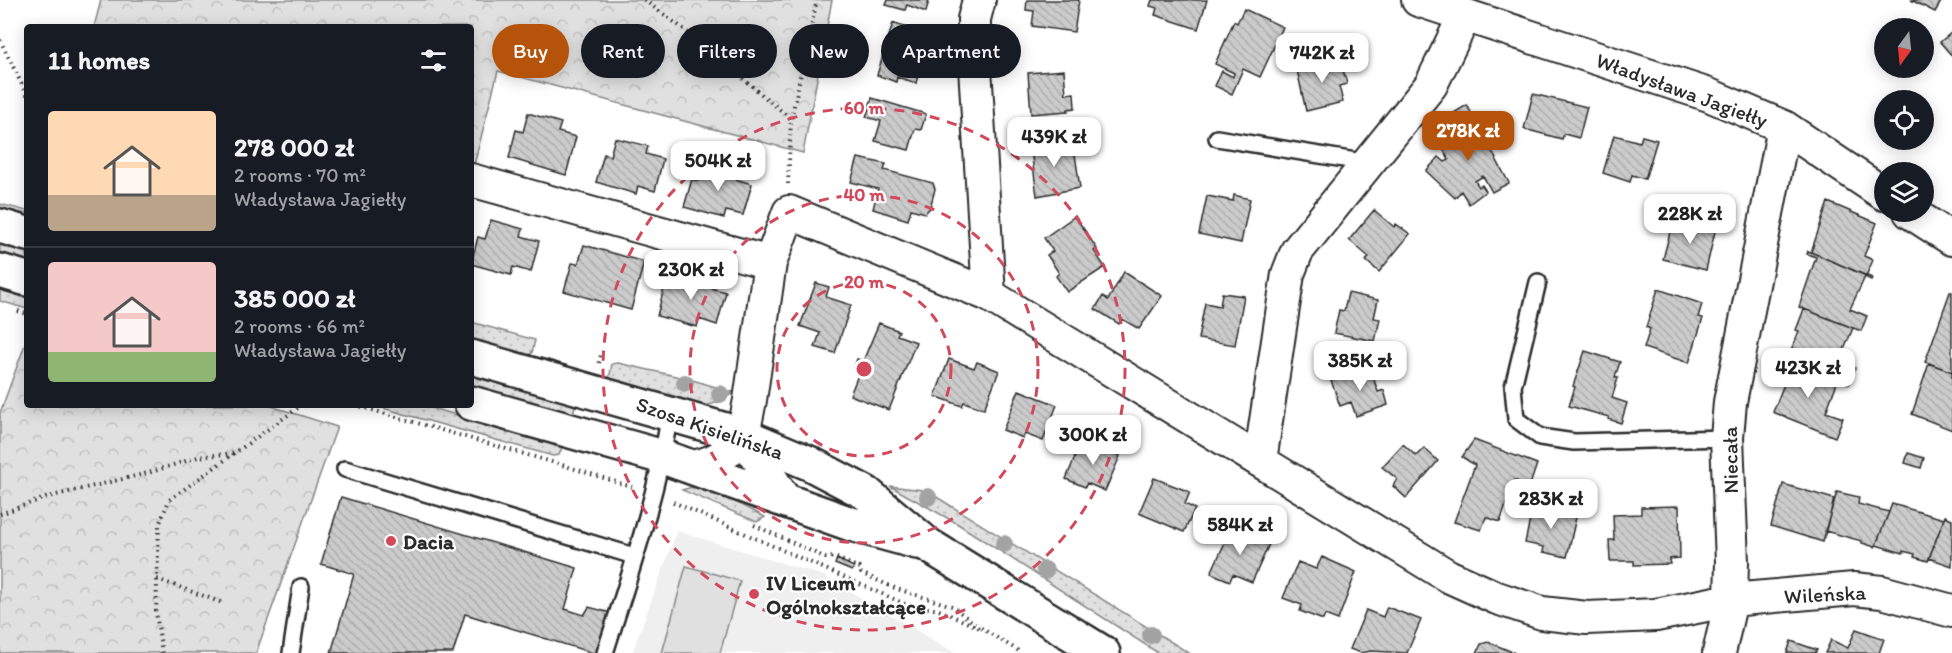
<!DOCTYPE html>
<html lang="en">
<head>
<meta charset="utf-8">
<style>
  :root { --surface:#171b24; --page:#20242c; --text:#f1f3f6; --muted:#9ea1a6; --line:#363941; --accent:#b45309 }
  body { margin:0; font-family:Itim,sans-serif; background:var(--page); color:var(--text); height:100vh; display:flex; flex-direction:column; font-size:22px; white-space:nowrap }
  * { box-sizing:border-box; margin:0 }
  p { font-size:20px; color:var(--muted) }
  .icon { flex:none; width:33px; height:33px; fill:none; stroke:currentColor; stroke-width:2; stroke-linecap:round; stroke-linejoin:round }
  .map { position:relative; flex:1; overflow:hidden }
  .drawer { position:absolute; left:24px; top:24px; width:450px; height:384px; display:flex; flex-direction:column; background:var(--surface); border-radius:6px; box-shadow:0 3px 15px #0003 }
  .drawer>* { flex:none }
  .hud { position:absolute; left:492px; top:24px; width:570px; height:54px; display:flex; gap:12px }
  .needle { width:39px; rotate:195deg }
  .buttons { position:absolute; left:1874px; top:18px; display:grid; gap:12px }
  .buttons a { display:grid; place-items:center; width:60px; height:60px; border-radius:50%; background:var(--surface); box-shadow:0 3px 15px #0003; font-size:30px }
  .price { position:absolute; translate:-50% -51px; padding:0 14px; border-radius:12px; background:#fff; color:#222; font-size:20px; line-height:39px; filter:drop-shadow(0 2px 3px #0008) }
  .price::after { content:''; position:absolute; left:50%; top:36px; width:18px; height:14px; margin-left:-9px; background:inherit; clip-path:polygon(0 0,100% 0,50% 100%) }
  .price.selected { background:var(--accent); color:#fff }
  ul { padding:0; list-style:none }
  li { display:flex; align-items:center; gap:18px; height:150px; padding:0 24px }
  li+li { border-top:2px solid var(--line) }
  li span { display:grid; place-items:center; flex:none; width:168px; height:120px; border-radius:6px; color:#555 }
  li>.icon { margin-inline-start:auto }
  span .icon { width:72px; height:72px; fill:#fffc; stroke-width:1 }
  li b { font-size:26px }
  h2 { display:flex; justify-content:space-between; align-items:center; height:72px; padding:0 24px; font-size:26px }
  .pill { padding:0 21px; border-radius:27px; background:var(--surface); box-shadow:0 3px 15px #0003; font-size:21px; line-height:54px }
  .pill.selected { background:var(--accent); color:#fff }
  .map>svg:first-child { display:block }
</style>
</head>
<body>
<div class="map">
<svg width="1952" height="653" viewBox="0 0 1952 653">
  <defs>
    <pattern id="grass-dots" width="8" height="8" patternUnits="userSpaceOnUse" patternTransform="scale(1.5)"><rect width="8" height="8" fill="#e0e0e0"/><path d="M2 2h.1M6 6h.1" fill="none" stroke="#c0c0c0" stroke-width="1.8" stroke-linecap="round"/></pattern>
    <pattern id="forest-crowns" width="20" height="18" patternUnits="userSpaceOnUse" patternTransform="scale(1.5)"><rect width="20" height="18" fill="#e0e0e0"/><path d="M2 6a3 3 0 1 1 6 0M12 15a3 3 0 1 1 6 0" fill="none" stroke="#c0c0c0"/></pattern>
    <pattern id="building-back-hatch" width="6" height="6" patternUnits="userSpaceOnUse" patternTransform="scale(1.5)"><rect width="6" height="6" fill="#cbcbcb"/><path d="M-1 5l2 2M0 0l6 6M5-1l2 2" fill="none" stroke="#aeaeae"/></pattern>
  </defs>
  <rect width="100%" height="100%" fill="#fff"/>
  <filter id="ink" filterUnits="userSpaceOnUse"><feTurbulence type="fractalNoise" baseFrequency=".0167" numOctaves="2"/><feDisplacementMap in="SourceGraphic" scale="12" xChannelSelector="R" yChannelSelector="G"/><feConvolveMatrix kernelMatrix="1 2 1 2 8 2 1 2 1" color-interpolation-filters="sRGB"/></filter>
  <g filter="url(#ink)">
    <path fill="#efefef" d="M677,531L824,576L955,653H632Z"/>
    <path fill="url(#grass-dots)" stroke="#868686" stroke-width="1.5" d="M0,204L27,211V218L0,210Z
      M0,240L27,247V264L0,257Z
      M0,288L27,295V309L0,301Z
      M471,322L535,340L532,353L527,356L471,341Z
      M618,363L689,379L733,392L723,401L705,406L609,379L612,364Z
      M471,371L576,402L573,414L471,388Z
      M372,405H421L563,445L559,455L553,456Z
      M696,486L711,489L765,517L757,522L682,490Z
      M890,486L923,490L935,496L1189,653H1158L958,524Z"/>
    <path fill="url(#forest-crowns)" stroke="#868686" stroke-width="1.5" d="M101,0H832L803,153L498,71L474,165L471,164V27H94Z
      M27,339V405H268L337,427L256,653H0V413Z"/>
    <path fill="#e0e0e0" stroke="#868686" stroke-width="1.5" d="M686,566L740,581L720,653H662Z"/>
    <path fill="url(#building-back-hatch)" stroke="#2b2b2b" stroke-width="1.5" d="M888,0H929L926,12L907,5L905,10L886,5Z
      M1027,0H1079L1074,32L1032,26L1034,11L1026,10Z
      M1152,0H1207L1198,29L1155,15L1157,8L1150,6Z
      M1911,0H1942L1935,12Z
      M1244,9L1283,27L1260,77L1243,69L1232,94L1215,86L1222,71L1233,77L1234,73L1215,64L1234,21L1237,23Z
      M893,23L921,33L917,45L926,48L916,83L897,77L896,82L877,75Z
      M1952,32V56L1940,42Z
      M1340,58L1347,84L1339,86L1343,102L1306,111L1297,70Z
      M1064,70L1066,94L1074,93L1075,108L1068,109V111L1031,114L1028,73Z
      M1533,94L1587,107L1579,138L1564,134L1562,139L1524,129Z
      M872,98L926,114L921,130L915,129L909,150L875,141L881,121L866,117Z
      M1467,105L1509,183L1492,192L1483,176L1475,181L1479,187L1482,185L1486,191L1469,204L1461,191L1455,198L1426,171L1439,157L1445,162L1449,160L1443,149L1464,138L1452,114Z
      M528,113L561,123L558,132L576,137L566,175L509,158L516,130L523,132Z
      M1614,135L1640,142L1642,136L1657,140L1645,179L1632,175L1630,182L1603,173Z
      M615,138L648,146L646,154L663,159L655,191L638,186L636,194L596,182L604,154L610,156Z
      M1056,138L1058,151L1074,148L1080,188L1037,196L1030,142Z
      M858,158L886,164L884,170L933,183L935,189L930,208L925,213L911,209L908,220L873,209L878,189L851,182Z
      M704,162L737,172L735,179L752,184L743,215L726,211L724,218L684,207L692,179L699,181Z
      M1234,195L1250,199L1241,243L1199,234L1207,196L1233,201Z
      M1828,202L1877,223L1864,256L1873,260L1866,276L1811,252Z
      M1374,210L1394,227L1396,224L1410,234L1379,272L1366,261L1369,257L1349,240Z
      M1075,216L1097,249L1094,251L1105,267L1067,292L1056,276L1059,273L1047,255L1053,251L1044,238Z
      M491,220L523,229L521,236L539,241L531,272L513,267L511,275L471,264L478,237L485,239Z
      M1673,221L1698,228L1699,223L1716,227L1706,270L1663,259Z
      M584,245L644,262L631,310L564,291L572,263L578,264Z
      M1808,251L1872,278L1871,280L1865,277L1850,309L1867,316L1861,331L1799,307L1816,257L1807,254Z
      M677,271L709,280L707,287L726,292L717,325L699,319L697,327L657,316L664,288L671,290Z
      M1124,272L1162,296L1139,329L1122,319L1119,324L1095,309L1103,296L1108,300Z
      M816,283L829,287L826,297L851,305L835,353L815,347L820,333L800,326Z
      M1658,289L1702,304L1698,317L1703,318L1689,363L1644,348L1650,329L1646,327Z
      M1950,292H1952V372L1925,362Z
      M1222,293L1244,296L1235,345L1198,339L1205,303L1220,306Z
      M1348,293L1378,300L1374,318L1380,319L1375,341L1334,333L1339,310L1344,311Z
      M1804,309L1853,328L1839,362L1855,368L1849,384L1787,361L1799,331L1796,330Z
      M879,323L899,331L897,335L916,342L889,410L850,395L860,370L854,368L857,359L863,361Z
      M1585,351L1620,362L1615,377L1618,378L1612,398L1627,403L1621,423L1608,419L1609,417L1569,406L1575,387L1573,386Z
      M949,359L974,368L977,362L999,371L984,409L964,402L962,406L935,396Z
      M1790,361L1838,380L1826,412L1843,418L1835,437L1773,412L1784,384L1782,383Z
      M1929,363L1952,372V430L1912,414Z
      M1370,367L1378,392L1384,390L1388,405L1356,416L1351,402L1340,406L1331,380Z
      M1019,390L1057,405L1043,441L1025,434L1023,438L1003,430Z
      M1082,440L1120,456L1105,491L1087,483L1085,487L1066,479Z
      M1474,440L1537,464L1529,488L1515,480L1500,522L1486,517L1481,530L1454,522L1475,465L1462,457Z
      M1403,444L1416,456L1424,448L1438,461L1406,498L1393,486L1397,479L1382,467Z
      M1908,453L1924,458L1921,468L1905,463Z
      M1154,478L1190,492L1185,504L1195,509L1184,532L1139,513Z
      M1783,484L1834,499L1823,542L1771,526Z
      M1837,492L1859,497L1858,504L1889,512L1875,547L1862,543V541L1825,531Z
      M341,497L577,568L565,609L584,615L589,607L611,613L599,653H593L465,614L453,653H331L354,574L321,564Z
      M1892,504L1944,519L1928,561L1914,557L1915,554L1903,551V553L1876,545Z
      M1533,505L1577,513L1567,557L1543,552L1544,547L1525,543Z
      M1679,506L1680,558L1669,559L1670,564L1634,565V561H1610L1609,540H1614L1613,515L1641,514V507Z
      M1945,516L1952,519V566L1929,558Z
      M1232,527L1269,544L1252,582L1233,574L1230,581L1211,573Z
      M1322,557L1356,572L1338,620L1325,615L1323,620L1300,611L1302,605L1283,598L1298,562L1316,569Z
      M837,559L854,567L852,571L835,564Z
      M1387,607L1421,620L1407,653L1371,651L1361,653L1350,649L1366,610L1383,617Z
      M1856,629L1884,639L1879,653H1825L1831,640L1848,648Z
      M1791,641L1817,650L1815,653H1787Z
      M1488,642L1515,653H1477L1481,644Z"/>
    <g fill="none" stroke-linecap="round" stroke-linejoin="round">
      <g stroke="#2b2b2b" stroke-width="20">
        <path id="service" d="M1217,138L1368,163
          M1538,282L1513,387L1516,419L1540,437L1574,442L1727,438
          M345,469L634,556
          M291,653L301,587
          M605,653C630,574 657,495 670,413"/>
      </g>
      <g stroke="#2b2b2b" stroke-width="36">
        <path id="minor" d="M979,0L974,19V51L989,295
          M1418,0L1709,95L1784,127L1884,194
          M471,180L770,263
          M1910,212L1952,239
          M1260,461L1288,274L1297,251L1431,85L1465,15
          M692,467C718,462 726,455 743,435
          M784,499L743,435L750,400L770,263L789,212L989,295L1448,576L1497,598L1542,613L1587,618L1656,615L1731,600L1854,589L1882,592L1952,611
          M1719,653L1731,600L1732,562L1727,438L1730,402L1784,127"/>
      </g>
      <g stroke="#2b2b2b" stroke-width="38">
        <path id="tertiary" d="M0,226L27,234
          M0,271L27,279
          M471,357L743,435L809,463L866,493L928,545L1103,653
          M471,403L663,457L851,524L917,542"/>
      </g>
      <path stroke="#2b2b2b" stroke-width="4" stroke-dasharray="1.5 4.5" stroke-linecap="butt" d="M644,0L685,30L791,119
        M0,40L27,95
        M788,184L791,119L817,0
        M18,311L27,314
        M599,363L602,351
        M355,405L569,467L632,487
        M673,502L905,604L939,610L982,629
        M0,514L48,497L148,473L198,457L234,453
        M754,525L826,558L834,557L860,568L861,573L897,589L952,606L975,624
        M157,579L223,603
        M885,613L890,605
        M981,628L1022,653
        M162,653L156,612L159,525L169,500L302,405"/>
      <use href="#service" stroke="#fff" stroke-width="15"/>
      <use href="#minor" stroke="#fff" stroke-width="32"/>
      <use href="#tertiary" stroke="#fff" stroke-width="33"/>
    </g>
    <g fill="#a3a3a3">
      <circle cx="685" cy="383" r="9"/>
      <circle cx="720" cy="394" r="9"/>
      <circle cx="928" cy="497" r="9"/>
      <circle cx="1004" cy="544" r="9"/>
      <circle cx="1045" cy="570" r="9"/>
      <circle cx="1151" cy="635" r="9"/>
    </g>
  </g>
  <g fill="none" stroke="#d1495b" stroke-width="3" stroke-dasharray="10 8">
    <circle cx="864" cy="369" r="87"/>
    <circle cx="864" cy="369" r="174"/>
    <circle cx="864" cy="369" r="261"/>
  </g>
  <g fill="#d1495b" stroke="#fff" stroke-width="2">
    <circle cx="391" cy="541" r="6"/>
    <circle cx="754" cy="594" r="6"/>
  </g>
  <g text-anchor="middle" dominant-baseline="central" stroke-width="4.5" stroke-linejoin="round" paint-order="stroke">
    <g font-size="21" fill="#2b2b2b" stroke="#fff">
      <text transform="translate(1682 90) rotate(20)">Władysława Jagiełły</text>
      <text transform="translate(710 428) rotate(19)">Szosa Kisielińska</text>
      <text transform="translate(1730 460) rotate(-91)">Niecała</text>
      <text transform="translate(1825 594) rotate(-3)">Wileńska</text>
    </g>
    <g font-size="21" font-weight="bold" fill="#2b2b2b" stroke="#fff" text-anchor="start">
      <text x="403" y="541">Dacia</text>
      <text x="766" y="582">IV Liceum<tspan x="766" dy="24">Ogólnokształcące</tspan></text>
    </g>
  </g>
  <circle cx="864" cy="369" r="9" fill="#d1495b" stroke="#fff" stroke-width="3"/>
  <g font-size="18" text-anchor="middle" font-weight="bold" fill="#d1495b" stroke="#fff" stroke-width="4.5" stroke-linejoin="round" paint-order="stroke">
    <text x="864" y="114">60 m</text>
    <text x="864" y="201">40 m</text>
    <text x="864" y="288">20 m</text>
  </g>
</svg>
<div class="buttons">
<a><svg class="needle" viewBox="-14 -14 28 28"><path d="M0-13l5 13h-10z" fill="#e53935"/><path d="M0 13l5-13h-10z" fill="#9ea1a6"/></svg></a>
<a><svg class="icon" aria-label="locate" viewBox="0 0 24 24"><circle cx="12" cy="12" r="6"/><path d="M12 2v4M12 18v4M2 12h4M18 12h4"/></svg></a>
<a><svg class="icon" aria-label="layers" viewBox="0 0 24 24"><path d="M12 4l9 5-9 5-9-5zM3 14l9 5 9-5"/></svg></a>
</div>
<b class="price" style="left:1322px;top:84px">742K zł</b>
<b class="price selected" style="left:1468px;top:162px">278K zł</b>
<b class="price" style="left:1054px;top:168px">439K zł</b>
<b class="price" style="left:718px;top:192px">504K zł</b>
<b class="price" style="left:1690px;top:245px">228K zł</b>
<b class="price" style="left:691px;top:301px">230K zł</b>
<b class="price" style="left:1360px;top:392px">385K zł</b>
<b class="price" style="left:1808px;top:399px">423K zł</b>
<b class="price" style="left:1093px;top:466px">300K zł</b>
<b class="price" style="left:1551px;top:530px">283K zł</b>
<b class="price" style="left:1240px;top:556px">584K zł</b>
<div class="hud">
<a class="pill selected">Buy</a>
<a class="pill">Rent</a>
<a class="pill">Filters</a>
<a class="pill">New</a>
<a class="pill">Apartment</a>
</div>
<section class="drawer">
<h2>11 homes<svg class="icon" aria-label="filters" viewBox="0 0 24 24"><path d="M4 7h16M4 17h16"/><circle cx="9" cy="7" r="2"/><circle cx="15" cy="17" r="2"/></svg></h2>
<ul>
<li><span style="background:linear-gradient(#ffd9b3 70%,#b9a48a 0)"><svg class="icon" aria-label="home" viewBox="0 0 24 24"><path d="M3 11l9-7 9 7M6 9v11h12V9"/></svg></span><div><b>278 000 zł</b><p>2 rooms · 70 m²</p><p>Władysława Jagiełły</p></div></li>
<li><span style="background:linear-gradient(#f6c9c9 75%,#8fb573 0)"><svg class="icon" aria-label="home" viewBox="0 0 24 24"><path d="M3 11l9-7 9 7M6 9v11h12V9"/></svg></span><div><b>385 000 zł</b><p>2 rooms · 66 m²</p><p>Władysława Jagiełły</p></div></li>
</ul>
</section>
</div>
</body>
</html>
